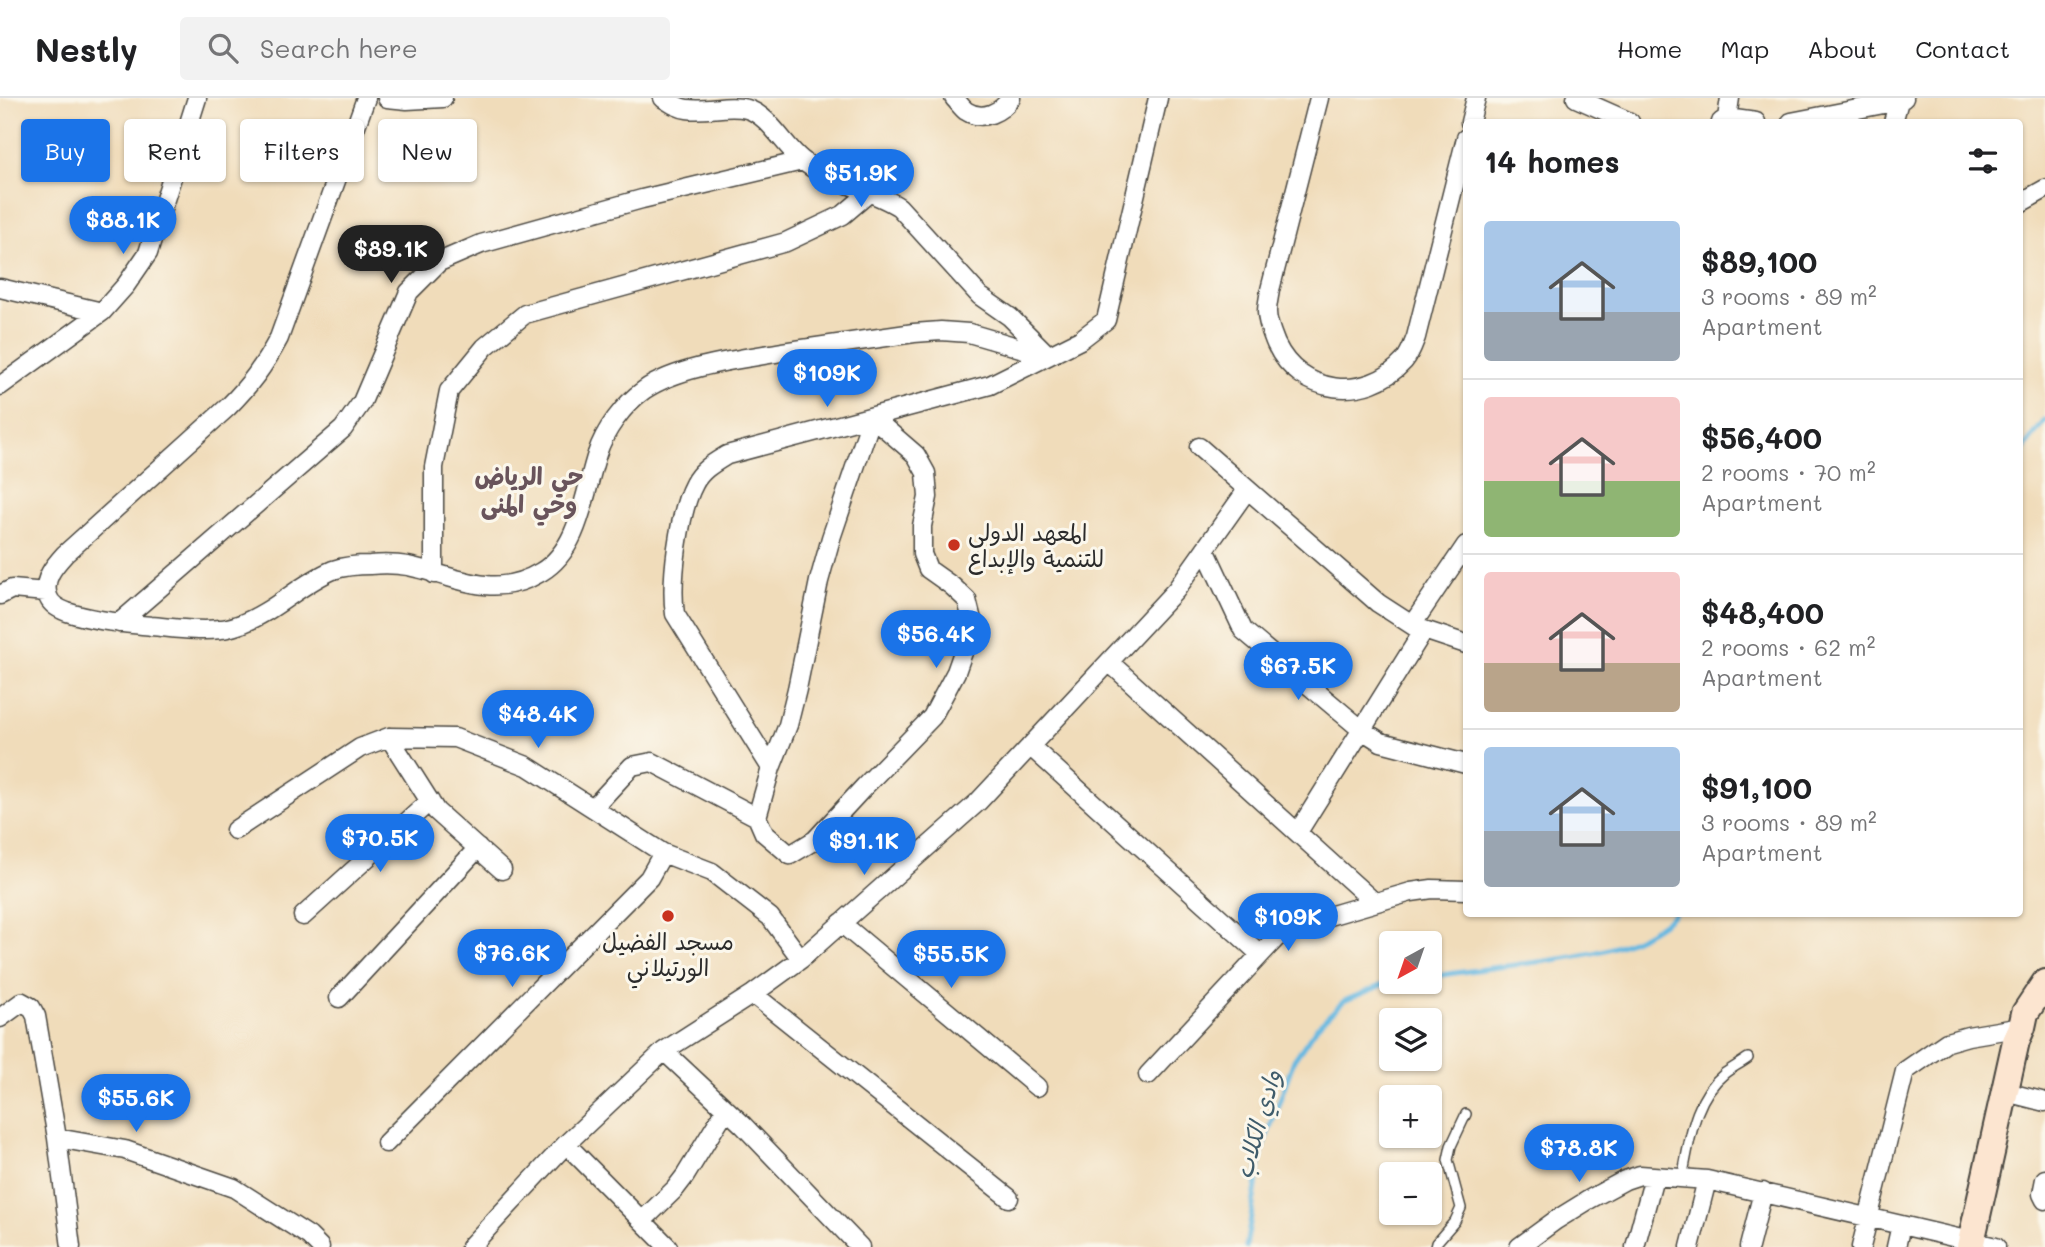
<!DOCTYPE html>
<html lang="en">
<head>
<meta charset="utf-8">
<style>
  :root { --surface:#fff; --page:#f2f2f2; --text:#202124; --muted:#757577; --line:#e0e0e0; --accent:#1a73e8 }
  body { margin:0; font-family:Mali,"Playpen Sans Arabic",sans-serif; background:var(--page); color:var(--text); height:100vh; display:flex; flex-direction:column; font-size:26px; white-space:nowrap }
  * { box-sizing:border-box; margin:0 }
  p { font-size:23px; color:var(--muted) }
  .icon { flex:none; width:38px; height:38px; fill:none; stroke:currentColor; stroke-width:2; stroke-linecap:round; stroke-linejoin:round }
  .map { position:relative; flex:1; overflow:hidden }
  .drawer { position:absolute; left:1463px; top:21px; width:560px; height:798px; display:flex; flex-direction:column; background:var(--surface); border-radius:7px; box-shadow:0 2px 5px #0004 }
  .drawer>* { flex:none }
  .top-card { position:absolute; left:21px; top:21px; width:665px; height:63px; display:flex; gap:14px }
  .needle { width:46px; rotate:220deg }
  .fabs { position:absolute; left:1379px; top:833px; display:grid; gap:14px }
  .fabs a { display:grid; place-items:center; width:63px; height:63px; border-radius:7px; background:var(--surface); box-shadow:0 2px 5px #0004; font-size:35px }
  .price { position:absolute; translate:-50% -60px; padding:0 16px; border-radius:24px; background:var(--accent); color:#fff; font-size:23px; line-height:46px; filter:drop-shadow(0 2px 4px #0008) }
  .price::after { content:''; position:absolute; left:50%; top:42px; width:21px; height:16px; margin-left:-10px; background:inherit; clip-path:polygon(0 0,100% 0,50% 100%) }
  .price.on { background:#222; color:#fff }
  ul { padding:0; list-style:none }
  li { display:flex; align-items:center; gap:21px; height:175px; padding:0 21px }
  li+li { border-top:2px solid var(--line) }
  li span { display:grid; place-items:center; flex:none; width:196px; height:140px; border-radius:7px; color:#555 }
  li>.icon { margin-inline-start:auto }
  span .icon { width:84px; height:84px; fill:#fffc; stroke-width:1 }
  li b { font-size:30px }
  h2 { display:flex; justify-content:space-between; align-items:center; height:84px; padding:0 21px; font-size:30px }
  .tag { padding:0 24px; border-radius:7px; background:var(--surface); box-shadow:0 2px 5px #0004; font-size:24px; line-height:63px }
  .tag.on { background:var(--accent); color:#fff }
  header { display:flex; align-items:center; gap:42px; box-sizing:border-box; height:98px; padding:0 35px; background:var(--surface); border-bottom:2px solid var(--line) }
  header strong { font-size:33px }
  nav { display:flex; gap:38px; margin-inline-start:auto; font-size:24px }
  .search { width:490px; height:63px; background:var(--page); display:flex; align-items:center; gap:18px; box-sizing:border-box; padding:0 24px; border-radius:7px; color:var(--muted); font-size:26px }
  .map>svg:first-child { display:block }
</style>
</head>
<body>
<header>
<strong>Nestly</strong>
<div class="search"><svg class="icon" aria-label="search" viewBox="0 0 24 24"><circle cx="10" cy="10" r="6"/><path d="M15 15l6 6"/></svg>Search here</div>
<nav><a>Home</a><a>Map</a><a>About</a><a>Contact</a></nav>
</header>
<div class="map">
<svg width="2045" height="1149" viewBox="0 0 2045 1149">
  <rect width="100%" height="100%" fill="#fbf7ec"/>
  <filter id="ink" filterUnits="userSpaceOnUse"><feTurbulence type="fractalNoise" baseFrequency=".0143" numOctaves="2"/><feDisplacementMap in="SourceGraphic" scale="14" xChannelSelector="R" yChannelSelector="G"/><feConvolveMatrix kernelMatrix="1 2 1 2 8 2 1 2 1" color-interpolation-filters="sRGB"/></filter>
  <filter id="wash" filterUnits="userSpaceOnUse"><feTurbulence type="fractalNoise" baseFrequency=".00686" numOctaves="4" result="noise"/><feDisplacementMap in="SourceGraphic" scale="28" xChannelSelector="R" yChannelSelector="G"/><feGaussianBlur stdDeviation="1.57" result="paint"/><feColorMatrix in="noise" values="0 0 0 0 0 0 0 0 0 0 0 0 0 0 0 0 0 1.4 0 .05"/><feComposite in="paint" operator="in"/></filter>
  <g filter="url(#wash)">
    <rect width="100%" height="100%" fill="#f0dcba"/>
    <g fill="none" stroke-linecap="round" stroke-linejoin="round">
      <path stroke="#65b8e1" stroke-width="5" d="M2020,356L2045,322
        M1430,879C1460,874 1491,870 1522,866C1576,859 1632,854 1674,816
        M1246,1149L1262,1052L1294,962L1317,929L1344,903L1387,885L1397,884"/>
    </g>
  </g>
  <g filter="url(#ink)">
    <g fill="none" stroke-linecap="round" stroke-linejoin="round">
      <g stroke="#494640" stroke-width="12">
        <path id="lane" d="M1682,1080C1690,1043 1693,1001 1725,975C1732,970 1741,965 1748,960
          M1435,1149L1436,1145L1455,1123L1461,1110L1448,1062L1451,1048L1466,1016"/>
      </g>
      <g stroke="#494640" stroke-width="21">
        <path id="street" d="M366,0L279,240C264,268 250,287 228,309L65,456C55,467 42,481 48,498C50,506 59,511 67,514C94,523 124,525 151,528C174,530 198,534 221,531C227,531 235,528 241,526C275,513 300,486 333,472C345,468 358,467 370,467C383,466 396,466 408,468C456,478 493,503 541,474C580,451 584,395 597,356C604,333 624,306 644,292C679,268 741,261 782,254C826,248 870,241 914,235L941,233L969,235L1048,258
          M387,0L407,2L443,0
          M663,0C671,5 678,10 687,11C707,14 728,6 747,11C769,17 784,48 802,62C827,84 870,90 899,109L980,198L1010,219L1046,255
          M954,0C958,4 962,10 966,13C983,24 1001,14 1011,0
          M1319,0L1270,192C1269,199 1267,207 1267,214C1267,225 1272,236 1276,246C1300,297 1366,305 1404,263C1410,256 1413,247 1416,239L1466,40
          M1576,0L1630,24
          M1727,20L1756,24
          M1470,24L1476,0
          M1721,24L1727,20L1730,0
          M1791,24L1899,3
          M1893,24L1899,3L1904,0
          M2020,105L2045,91
          M0,190L102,214
          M0,288L102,214L126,187L148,155L197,0
          M872,319L916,357L926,375L928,399L922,428V456L928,471L952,488L967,502L973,526L956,574L932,619L865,688L815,742L790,757L764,735L757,719L771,670L788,627L797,591L819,483L831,440Z
          M1199,349L1378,505L1415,529L1466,546
          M1205,451L1243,532L1362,632L1381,644L1466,666
          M434,476V369L449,293L485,249L525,216L786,144L843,117L870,94
          M0,497L12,491L46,494
          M119,525L343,331L362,304L409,194L439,164L481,146L642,101L802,63
          M1412,527L1466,447
          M1109,564L1374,804
          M389,639L436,713L502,772
          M1030,648L1260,856
          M771,670L675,516C670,484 679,414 694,386C701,372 714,365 727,357L990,287L1080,242L1106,222L1158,0
          M593,710L632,668L652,664L757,719
          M235,732L360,650L389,639L455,640L527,668L663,755L712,774L770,819L801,861
          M1298,734L1424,532
          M303,818L430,703
          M841,825L1037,989
          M753,896L1009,1100
          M339,900L478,750
          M0,920L22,904L31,909L36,918L57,1040
          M664,953L743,1027L860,1149
          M1148,977L1276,840L1298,827L1411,794L1432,791L1466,792
          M2006,994L2045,1004
          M386,1045L649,780L663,755
          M566,1046L668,1149
          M2045,1081L2042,1096L2045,1102
          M642,1123L675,1091L685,1078L726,1011
          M71,1149L57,1040L125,1052L234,1090L309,1138L320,1149
          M470,1149L566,1046L664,953L753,896L801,861L978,704L1176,492L1247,392
          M1519,1149L1556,1122L1590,1101L1625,1082L1640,1077L1707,1082L1996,1149
          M1635,1149L1654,1079
          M1690,1149L1707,1082
          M1749,1149L1763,1094
          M1861,1149L1905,973L1947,944L1968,938L2022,929
          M1896,1149L1901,1127"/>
      </g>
      <g stroke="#494640" stroke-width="30">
        <path id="secondary" d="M1970,1149L2016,943L2022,929L2025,915L2045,885"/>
      </g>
      <use href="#lane" stroke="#fff" stroke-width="9"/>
      <use href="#street" stroke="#fff" stroke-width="18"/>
      <use href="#secondary" stroke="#fce5d0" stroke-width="26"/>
    </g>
  </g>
  <g fill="#c8321e" stroke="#fbf7ec" stroke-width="2.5">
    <circle cx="954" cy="447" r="7"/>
    <circle cx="668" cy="818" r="7"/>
  </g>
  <g text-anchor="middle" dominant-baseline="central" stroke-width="6" stroke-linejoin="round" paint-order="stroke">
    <g font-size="23" fill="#2b2b2b" stroke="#fbf7ec" text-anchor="start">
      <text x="968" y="434">المعهد الدولي<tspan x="968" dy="26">للتنمية والإبداع</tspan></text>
      <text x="668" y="843" text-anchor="middle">مسجد الفضيل<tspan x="668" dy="26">الورتيلاني</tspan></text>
    </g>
    <g font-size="24" font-weight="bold" fill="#69545b" stroke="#fbf7ec">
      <text x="529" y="377">حي الرياض<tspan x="529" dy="28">وحي المنى</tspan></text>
    </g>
    <g font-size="24" font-style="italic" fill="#3f5c6b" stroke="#fbf7ec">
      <text transform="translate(1257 1026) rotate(-74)">وادي الكلاب</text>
    </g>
  </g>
</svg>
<div class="fabs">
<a><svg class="needle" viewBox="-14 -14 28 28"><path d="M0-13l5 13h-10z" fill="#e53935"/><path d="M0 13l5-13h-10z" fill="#757577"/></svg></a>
<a><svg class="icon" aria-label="layers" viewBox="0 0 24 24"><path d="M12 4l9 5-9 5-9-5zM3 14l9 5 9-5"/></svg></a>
<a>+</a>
<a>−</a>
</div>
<b class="price" style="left:861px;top:111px">$51.9K</b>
<b class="price" style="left:123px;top:158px">$88.1K</b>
<b class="price on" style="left:391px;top:187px">$89.1K</b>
<b class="price" style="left:827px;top:311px">$109K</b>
<b class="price" style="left:936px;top:572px">$56.4K</b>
<b class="price" style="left:1298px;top:604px">$67.5K</b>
<b class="price" style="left:538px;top:652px">$48.4K</b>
<b class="price" style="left:380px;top:776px">$70.5K</b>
<b class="price" style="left:864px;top:779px">$91.1K</b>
<b class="price" style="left:1288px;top:855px">$109K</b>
<b class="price" style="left:512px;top:891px">$76.6K</b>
<b class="price" style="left:951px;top:892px">$55.5K</b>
<b class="price" style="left:136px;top:1036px">$55.6K</b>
<b class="price" style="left:1579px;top:1086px">$78.8K</b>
<div class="top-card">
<a class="tag on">Buy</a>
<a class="tag">Rent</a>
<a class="tag">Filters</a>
<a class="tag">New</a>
</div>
<section class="drawer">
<h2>14 homes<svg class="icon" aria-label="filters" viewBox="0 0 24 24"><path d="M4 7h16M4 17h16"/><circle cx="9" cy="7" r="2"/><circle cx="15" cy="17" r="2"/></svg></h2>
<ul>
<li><span style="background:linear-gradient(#a9c7e8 65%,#9aa5b1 0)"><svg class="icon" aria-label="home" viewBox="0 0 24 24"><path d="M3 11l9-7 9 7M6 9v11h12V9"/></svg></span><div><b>$89,100</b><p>3 rooms · 89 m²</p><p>Apartment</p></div></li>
<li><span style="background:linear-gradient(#f6c9c9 60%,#8fb573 0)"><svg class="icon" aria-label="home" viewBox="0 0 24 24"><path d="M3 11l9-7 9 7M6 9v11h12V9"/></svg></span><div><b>$56,400</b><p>2 rooms · 70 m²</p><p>Apartment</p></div></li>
<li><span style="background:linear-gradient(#f6c9c9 65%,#b9a48a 0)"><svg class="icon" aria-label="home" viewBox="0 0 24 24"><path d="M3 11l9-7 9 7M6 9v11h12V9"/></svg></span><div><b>$48,400</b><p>2 rooms · 62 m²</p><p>Apartment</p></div></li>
<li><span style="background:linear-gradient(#a9c7e8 60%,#9aa5b1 0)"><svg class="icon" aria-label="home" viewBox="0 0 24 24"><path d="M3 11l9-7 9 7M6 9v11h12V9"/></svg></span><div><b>$91,100</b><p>3 rooms · 89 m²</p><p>Apartment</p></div></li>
</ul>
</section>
</div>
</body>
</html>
